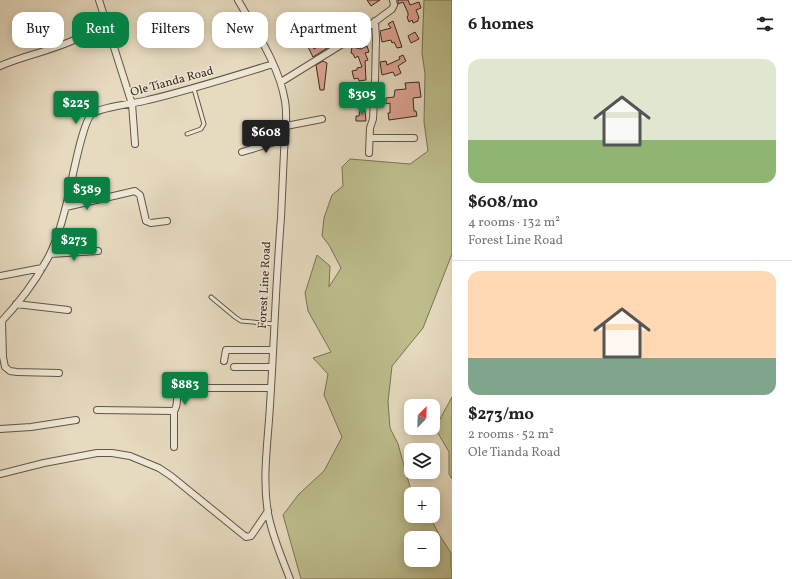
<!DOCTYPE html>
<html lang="en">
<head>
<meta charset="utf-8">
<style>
  :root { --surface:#fff; --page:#f2f2f2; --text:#222; --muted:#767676; --line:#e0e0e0; --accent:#0b8043 }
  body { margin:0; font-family:Vollkorn,serif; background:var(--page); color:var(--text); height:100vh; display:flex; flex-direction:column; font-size:15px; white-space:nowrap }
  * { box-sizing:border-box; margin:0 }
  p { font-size:13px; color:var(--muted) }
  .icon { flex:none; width:22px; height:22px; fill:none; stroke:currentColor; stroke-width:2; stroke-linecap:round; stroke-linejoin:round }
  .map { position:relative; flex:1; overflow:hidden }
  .sheet { display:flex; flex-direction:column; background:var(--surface); width:340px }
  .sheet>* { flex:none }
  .banner { position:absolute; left:12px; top:12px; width:380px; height:36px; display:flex; gap:8px }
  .needle { width:26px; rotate:23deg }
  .fabs { position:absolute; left:404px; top:399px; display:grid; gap:8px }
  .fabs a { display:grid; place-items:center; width:36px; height:36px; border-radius:8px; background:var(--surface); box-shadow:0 2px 10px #0003; font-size:20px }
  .price { position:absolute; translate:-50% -34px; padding:0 9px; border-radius:4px; background:var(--accent); color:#fff; font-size:13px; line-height:26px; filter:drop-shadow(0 1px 2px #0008) }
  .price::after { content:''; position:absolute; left:50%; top:24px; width:12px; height:9px; margin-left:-6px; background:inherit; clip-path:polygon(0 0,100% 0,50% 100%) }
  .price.current { background:#222; color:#fff }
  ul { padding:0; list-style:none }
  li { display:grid; align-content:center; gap:8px; height:212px; padding:0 16px }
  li+li { border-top:1px solid var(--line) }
  li span { display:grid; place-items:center; height:124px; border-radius:12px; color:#555 }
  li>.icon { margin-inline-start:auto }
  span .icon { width:72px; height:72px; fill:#fffc; stroke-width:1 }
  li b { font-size:17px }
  h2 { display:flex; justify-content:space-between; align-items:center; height:48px; padding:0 16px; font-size:17px }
  .tag { padding:0 14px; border-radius:12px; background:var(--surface); box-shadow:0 2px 10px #0003; font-size:14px; line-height:36px }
  .tag.current { background:var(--accent); color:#fff }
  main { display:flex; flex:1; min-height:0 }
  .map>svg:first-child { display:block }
</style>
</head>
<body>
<main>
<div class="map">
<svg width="452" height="579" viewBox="0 0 452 579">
  <rect width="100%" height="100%" fill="#e6dabf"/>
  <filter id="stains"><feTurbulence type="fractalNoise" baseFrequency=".005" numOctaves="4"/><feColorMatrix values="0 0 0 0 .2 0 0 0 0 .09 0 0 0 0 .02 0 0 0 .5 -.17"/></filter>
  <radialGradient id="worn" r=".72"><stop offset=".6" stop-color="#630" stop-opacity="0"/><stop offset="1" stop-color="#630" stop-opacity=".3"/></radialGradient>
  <path fill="#bdbd8c" stroke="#787356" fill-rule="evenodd" d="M424,0H452V254L423,328L392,366L388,402L390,428L398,444L412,494H411V516H424L432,521L440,536L451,553V568H452V579H301L283,515L299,494L324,471L342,437L324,395L328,374L313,358L331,352L308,311L305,293L317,255L330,266L329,287L341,268L329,245L322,236L324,218L332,195L343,186L342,167L350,159L410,164L428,151L424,122L425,74L422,53ZM411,538H433V560H411Z
    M452,397V479L449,474V452L435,428Z"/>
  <path fill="#dfa394" stroke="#332920" d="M367,0H380L371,6Z
    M398,0H408L410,5L419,2L421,8L416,10L419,18L418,19V21L413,23L412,20L409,22L407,17L408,16V13L403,2L398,4Z
    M393,21L402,47L397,48L394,42L392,43L391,40L382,42L380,31L391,28L388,24Z
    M415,32L419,39L411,43L408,36Z
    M306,33L314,49L329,41L332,45L313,57L302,35Z
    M367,46L369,52L365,53L368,60L365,61L366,80L359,81L358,78L354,79L352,71L357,70V68L362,67L358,56L355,58L353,54L351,53L352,47L361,49Z
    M403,55L406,61L398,66L401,73L395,76L393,72L382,75L380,62L386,61L387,65L400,59L399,57Z
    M323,61L327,63L324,90H320L316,65Z
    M419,82L421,97L413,98L414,111H416L417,116L389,120L388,113H390V103L386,104V98L394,97L395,90L406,89L405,83Z
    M360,110H365L366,121H356V116H359Z"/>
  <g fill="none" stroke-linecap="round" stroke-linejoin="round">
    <g stroke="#605548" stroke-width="5">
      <path id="lane" d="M187,134L201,129L204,124L194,89
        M211,297L235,317L241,321L274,324"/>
    </g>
    <g stroke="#605548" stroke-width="8">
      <path id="street" d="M99,0L132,104L135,144
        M238,0C256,32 279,65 285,101C288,118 285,135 284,152C283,174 282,196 281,218C276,280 274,343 270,405C268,442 262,477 268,513C272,536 282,558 290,579
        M0,66C27,54 58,50 84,35C92,31 98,23 105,17
        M281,82L357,35L392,9L394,5L393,0
        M286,126L322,119
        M370,138H414
        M242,152L285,139
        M369,153L370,128L373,119L375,82L376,39L375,21
        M66,207L135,191L140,195L146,221L151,223L167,221
        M50,254L98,251
        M0,276L42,268
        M16,304L68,310
        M2,321L3,357L5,367L10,371L17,372L59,373
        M0,323C17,305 33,285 45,263C54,249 62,222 66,206C70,191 82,121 92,114C103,106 134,104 148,100C190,90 231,77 273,64
        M224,361L226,350H273
        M234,367H272
        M97,410L174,411C180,404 174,392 181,386L210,388H271
        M0,429L31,427L76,420
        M174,447V411
        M0,474L44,463L97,453H112L130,456L159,468L171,476L246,537L251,536L268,511"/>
    </g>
    <use href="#lane" stroke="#efe7d5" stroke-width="3"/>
    <use href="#street" stroke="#efe7d5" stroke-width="6"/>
  </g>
  <g text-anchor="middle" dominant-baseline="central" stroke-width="3" stroke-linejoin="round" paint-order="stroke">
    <g font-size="12" fill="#332920" stroke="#efe7d5">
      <text transform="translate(172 82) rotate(-15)">Ole Tianda Road</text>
      <text transform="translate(265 285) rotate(-87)">Forest Line Road</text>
    </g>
  </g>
  <rect width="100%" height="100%" filter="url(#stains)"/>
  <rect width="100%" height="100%" fill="url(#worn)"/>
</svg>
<div class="fabs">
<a><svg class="needle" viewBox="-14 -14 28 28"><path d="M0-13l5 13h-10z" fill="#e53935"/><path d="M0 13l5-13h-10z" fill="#767676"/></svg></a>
<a><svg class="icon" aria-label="layers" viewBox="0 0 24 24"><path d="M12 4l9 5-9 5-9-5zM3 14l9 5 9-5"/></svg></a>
<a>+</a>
<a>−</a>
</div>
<b class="price" style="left:362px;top:116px">$305</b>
<b class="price" style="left:76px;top:125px">$225</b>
<b class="price current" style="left:266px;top:154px">$608</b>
<b class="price" style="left:87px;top:211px">$389</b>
<b class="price" style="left:74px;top:262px">$273</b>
<b class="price" style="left:185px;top:406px">$883</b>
<div class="banner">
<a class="tag">Buy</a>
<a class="tag current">Rent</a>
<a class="tag">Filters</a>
<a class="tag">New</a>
<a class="tag">Apartment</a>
</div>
</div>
<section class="sheet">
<h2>6 homes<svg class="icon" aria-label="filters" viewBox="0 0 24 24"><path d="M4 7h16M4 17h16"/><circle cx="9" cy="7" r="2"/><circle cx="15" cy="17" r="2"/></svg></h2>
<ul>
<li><span style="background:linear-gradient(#dfe7d0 65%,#8fb573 0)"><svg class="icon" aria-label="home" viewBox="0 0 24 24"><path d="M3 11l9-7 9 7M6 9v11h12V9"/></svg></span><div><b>$608/mo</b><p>4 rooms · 132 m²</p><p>Forest Line Road</p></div></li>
<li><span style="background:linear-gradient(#ffd9b3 70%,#7fa58c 0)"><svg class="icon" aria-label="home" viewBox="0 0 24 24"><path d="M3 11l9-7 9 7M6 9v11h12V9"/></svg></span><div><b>$273/mo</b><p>2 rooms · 52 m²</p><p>Ole Tianda Road</p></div></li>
</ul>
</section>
</main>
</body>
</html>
